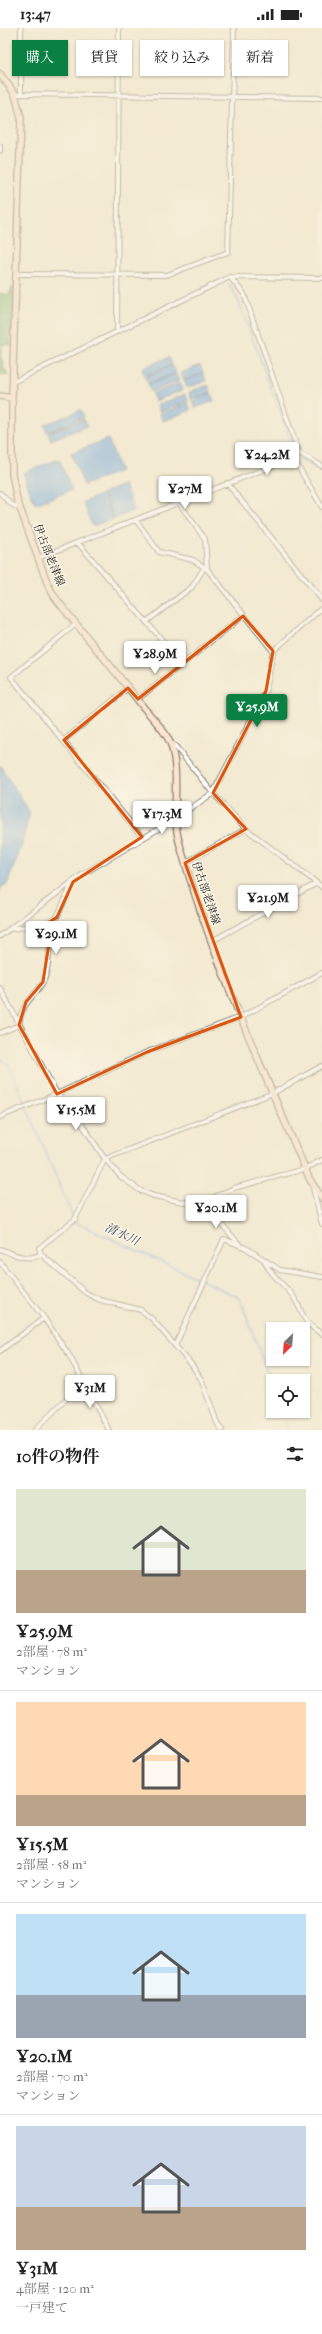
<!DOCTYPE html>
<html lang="ja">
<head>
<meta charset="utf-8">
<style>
  :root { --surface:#fff; --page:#f6f6f6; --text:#222; --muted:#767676; --line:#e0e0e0; --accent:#0b8043 }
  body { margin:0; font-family:"IM FELL French Canon","Noto Serif JP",serif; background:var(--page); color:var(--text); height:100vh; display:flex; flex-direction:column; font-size:15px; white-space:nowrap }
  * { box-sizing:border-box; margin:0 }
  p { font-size:13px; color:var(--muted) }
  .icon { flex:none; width:22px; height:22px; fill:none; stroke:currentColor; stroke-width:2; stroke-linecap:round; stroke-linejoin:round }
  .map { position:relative; height:1402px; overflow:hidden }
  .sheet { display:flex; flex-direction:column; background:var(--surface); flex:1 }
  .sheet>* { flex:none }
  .guide { position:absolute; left:12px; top:12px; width:298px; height:36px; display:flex; gap:8px }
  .needle { width:26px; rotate:205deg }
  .tools { position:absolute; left:266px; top:1294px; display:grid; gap:8px }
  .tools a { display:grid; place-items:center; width:44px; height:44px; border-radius:0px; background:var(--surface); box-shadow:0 1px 3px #0004; font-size:20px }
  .price { position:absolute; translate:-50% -34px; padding:0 9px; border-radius:4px; background:#fff; color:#222; font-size:13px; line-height:26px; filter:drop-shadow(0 1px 2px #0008) }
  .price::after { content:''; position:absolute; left:50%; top:24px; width:12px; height:9px; margin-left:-6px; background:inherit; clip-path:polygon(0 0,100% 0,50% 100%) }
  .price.current { background:var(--accent); color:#fff }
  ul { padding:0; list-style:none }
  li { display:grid; align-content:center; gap:8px; height:212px; padding:0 16px }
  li+li { border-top:1px solid var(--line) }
  li span { display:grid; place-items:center; height:124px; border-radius:0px; color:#555 }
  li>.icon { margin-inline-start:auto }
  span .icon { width:72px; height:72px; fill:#fffc; stroke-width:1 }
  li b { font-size:17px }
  h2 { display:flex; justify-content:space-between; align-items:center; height:48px; padding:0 16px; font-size:17px }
  .pill { padding:0 14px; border-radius:0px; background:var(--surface); box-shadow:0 1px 3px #0004; font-size:14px; line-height:36px }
  .pill.current { background:var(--accent); color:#fff }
  .status { display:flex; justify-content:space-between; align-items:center; height:28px; padding:0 20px; background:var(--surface); direction:ltr }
  .status svg { height:11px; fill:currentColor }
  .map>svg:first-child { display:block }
</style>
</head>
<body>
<div class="status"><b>13:47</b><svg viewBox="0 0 49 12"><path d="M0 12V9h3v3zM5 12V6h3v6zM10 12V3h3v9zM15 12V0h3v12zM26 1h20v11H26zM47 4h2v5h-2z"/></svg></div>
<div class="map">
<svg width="322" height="1402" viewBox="0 0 322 1402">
  <rect width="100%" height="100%" fill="#fcf5e5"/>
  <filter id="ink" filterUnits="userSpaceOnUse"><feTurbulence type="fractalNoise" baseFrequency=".025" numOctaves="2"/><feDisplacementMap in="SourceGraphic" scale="8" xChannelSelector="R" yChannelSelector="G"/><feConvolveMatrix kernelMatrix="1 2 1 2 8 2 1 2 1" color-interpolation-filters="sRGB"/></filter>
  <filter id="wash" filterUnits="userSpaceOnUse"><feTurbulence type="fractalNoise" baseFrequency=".012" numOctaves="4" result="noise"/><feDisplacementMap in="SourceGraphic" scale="16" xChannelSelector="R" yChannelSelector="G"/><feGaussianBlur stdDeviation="0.9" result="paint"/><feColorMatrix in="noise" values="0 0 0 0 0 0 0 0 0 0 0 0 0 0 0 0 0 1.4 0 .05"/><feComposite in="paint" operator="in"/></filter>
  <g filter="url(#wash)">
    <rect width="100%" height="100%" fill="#f3ead1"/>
    <path fill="#83bc79" stroke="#506c4a" d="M12,259H14L11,317L1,316V330L4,336L3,341L7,343V348L0,347V265L9,267Z"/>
    <path fill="#73aae2" stroke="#48637f" d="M169,329L172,337L144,348L142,340Z
      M200,337L203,345L184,352L181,345Z
      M173,338L176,345L148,356L145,349Z
      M203,345L206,353L187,360L184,353Z
      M176,346L179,353L151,364L148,357Z
      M180,355L183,362L155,373L152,366Z
      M208,357L211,364L191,371L189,364Z
      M211,365L214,373L195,380L192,373Z
      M185,366L188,373L160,384L157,377Z
      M188,375L191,382L163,393L160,386Z
      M81,382L84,389L47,404L44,397Z
      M84,391L87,398L51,412L48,405Z
      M108,411L120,443L84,457L71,425Z
      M59,431L72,462L35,476L23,445Z
      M124,457L134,482L114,491L104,465Z
      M103,466L113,491L92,498L83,474Z
      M0,737L30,785L20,823L7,856L1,859L0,864Z"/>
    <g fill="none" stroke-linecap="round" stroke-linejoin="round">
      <path stroke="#73aae2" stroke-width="1.5" d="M229,257L238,272L294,421
        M299,431L322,444
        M0,1030L9,1037L75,1194L236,1268L241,1273L273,1360
        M282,1383L288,1402"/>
    </g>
  </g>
  <g filter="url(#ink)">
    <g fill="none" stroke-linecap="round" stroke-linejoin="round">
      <g stroke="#888376" stroke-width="6">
        <path id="street" d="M15,66L322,70
          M21,66V0
          M0,118V123
          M17,246L167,247L228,224L234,0
          M230,249L244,266L299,425L322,438
          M117,304L119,0
          M13,354L230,249L322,250
          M293,430L322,479
          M227,455L322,572
          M0,465L11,476L20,481
          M179,475L205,511L207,541
          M136,492L159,524L193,532L207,541L273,623
          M78,515L182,635
          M38,530L293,430L299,425
          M146,594L192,559L204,540
          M76,596L11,649L142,809
          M138,671L243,588
          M64,712L128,660
          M171,716L175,718L213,765L246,801L322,859
          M185,835L246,801
          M12,901L48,895
          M0,908L83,846L175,791L213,765L266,663L273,623L322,580
          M212,913L317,855
          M0,960L57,1066L72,1081L105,1131L121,1149L141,1163L154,1168L188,1175L210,1183L240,1217
          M19,997C21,975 33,971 43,954C51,938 49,912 48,895L57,889L73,854
          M0,1005L19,997
          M0,1089L57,1066L147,1024L241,989L322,945
          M313,1160L322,1196
          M197,1177L234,1160L305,1141L322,1132
          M0,1221C12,1226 30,1234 41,1226
          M0,1234L44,1290L69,1327L109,1402
          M265,1234C271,1248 284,1256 293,1268C306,1287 298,1291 322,1306
          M175,1318L224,1211L246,1220L280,1242L322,1249
          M0,1323L44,1290
          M35,1402L84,1353
          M222,1402L218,1397L201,1351L191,1336L152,1291L141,1282L100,1272L86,1265L41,1226L39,1220L75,1191L105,1131L273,1065L322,1038"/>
      </g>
      <g stroke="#888376" stroke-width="8">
        <path id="secondary" d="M0,46L15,66L21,90L12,370V446L17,472L48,557L54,568C83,606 115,642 144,680C153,691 166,703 171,717C181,749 170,785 180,817C212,932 263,1042 310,1152L322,1170
          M0,368L12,370"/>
      </g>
      <use href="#street" stroke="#fff" stroke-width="4"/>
      <use href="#secondary" stroke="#fde4d1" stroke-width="5.5"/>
    </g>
  </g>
  <path d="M0 0H322V1402H0ZM243,588L273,623L266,663L213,765L246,801L185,835L241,989L147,1024L57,1066L19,997L26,974L43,954L49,915L48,895L57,889L73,854L142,809L64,712L128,660L138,671Z" fill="#f3ead1" fill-opacity=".55" fill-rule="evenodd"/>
  <path fill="none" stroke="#de560d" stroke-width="3" stroke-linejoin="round" d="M243,588L273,623L266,663L213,765L246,801L185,835L241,989L147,1024L57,1066L19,997L26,974L43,954L49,915L48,895L57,889L73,854L142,809L64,712L128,660L138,671Z"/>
  <g text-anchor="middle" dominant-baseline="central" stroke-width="3" stroke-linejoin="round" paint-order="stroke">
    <g font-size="11" fill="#1c1c1c" stroke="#fcf5e5">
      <text transform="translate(49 527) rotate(68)">伊古部老津線</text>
      <text transform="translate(206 865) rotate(71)">伊古部老津線</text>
    </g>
    <g font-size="12" font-style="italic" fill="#3f556b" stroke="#fcf5e5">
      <text transform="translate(122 1206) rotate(25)">清水川</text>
    </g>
  </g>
</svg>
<div class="tools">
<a><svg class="needle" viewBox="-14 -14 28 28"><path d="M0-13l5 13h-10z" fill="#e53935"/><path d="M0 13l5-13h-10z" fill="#767676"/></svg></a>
<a><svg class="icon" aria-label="locate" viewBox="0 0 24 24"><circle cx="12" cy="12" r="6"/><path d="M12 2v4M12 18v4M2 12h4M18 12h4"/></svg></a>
</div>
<b class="price" style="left:267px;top:448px">¥24.2M</b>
<b class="price" style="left:185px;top:482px">¥27M</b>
<b class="price" style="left:155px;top:647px">¥28.9M</b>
<b class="price current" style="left:257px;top:700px">¥25.9M</b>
<b class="price" style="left:162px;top:807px">¥17.3M</b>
<b class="price" style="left:268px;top:891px">¥21.9M</b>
<b class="price" style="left:56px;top:927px">¥29.1M</b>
<b class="price" style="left:76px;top:1103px">¥15.5M</b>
<b class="price" style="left:216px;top:1201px">¥20.1M</b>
<b class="price" style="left:90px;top:1381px">¥31M</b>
<div class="guide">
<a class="pill current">購入</a>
<a class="pill">賃貸</a>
<a class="pill">絞り込み</a>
<a class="pill">新着</a>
</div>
</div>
<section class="sheet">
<h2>10件の物件<svg class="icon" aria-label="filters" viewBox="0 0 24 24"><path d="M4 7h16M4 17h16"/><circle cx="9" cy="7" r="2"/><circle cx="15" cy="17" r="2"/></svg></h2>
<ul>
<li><span style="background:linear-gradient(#dfe7d0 65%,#b9a48a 0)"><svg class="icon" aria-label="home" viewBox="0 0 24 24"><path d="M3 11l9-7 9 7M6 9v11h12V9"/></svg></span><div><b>¥25.9M</b><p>2部屋 · 78 m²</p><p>マンション</p></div></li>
<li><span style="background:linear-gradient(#ffd9b3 75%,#b9a48a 0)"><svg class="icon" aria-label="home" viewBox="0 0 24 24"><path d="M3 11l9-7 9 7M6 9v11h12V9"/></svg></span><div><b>¥15.5M</b><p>2部屋 · 58 m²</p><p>マンション</p></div></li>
<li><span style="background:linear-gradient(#bfe0f5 65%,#9aa5b1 0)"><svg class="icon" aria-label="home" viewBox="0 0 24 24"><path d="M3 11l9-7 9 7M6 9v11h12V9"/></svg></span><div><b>¥20.1M</b><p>2部屋 · 70 m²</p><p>マンション</p></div></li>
<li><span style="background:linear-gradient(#c9d6e8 65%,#b9a48a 0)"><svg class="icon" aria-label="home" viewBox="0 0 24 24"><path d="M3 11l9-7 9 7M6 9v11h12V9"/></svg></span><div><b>¥31M</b><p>4部屋 · 120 m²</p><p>一戸建て</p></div></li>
</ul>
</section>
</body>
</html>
